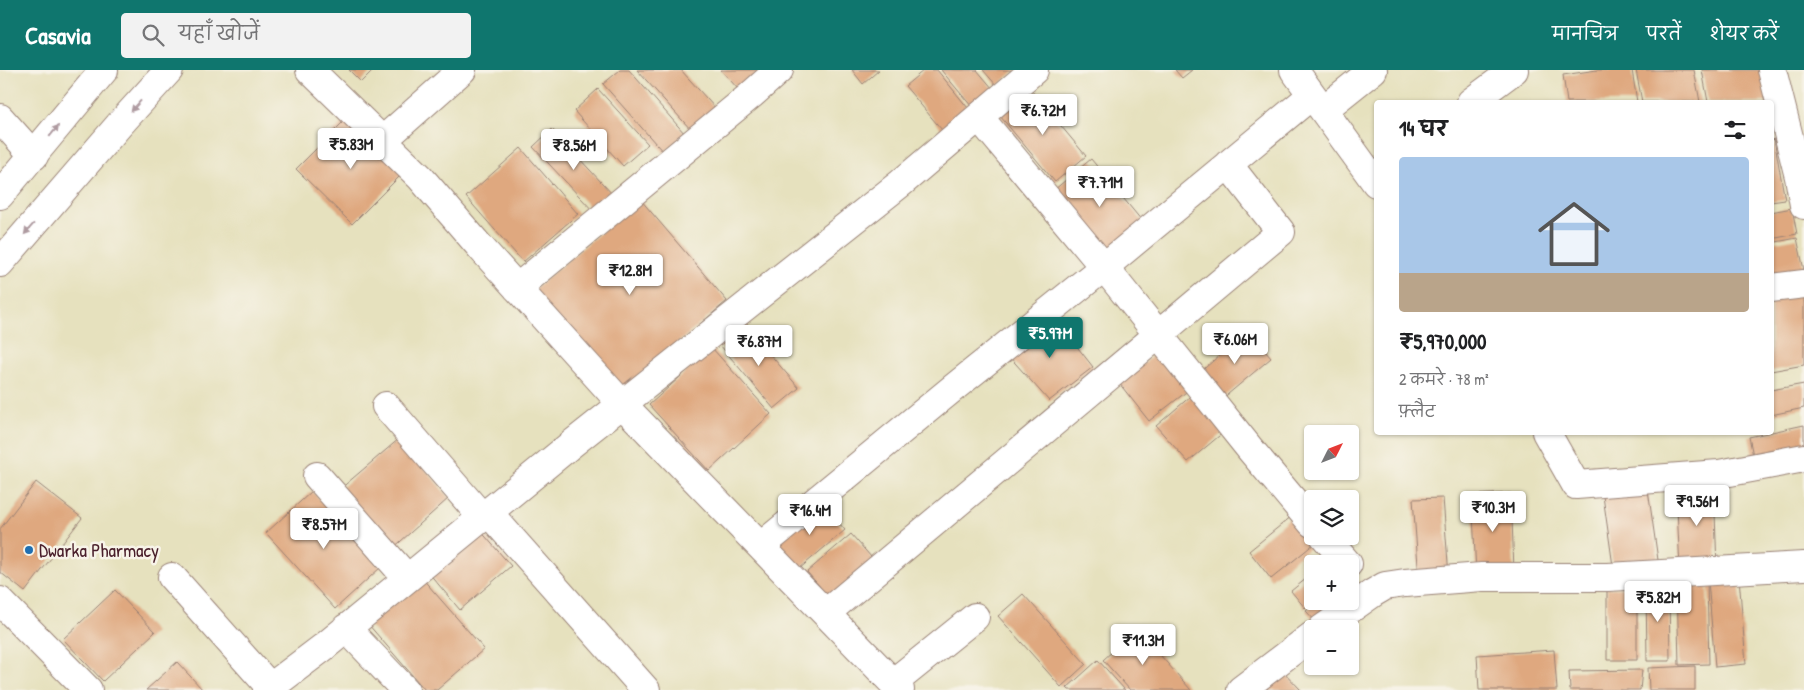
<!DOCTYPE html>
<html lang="hi">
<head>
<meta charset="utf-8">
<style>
  :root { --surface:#fff; --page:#f2f2f2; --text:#202124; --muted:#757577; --line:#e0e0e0; --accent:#0f766e }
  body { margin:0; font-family:"Patrick Hand","Playpen Sans Deva",sans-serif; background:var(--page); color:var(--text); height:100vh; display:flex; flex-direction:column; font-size:19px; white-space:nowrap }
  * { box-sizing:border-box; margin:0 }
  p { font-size:16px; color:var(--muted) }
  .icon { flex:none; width:28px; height:28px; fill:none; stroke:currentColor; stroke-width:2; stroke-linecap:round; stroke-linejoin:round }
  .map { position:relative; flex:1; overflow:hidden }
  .sheet { position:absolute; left:1374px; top:30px; width:400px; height:335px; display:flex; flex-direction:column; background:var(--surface); border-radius:5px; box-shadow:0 1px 4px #0004 }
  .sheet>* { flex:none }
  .needle { width:32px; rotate:48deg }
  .fabs { position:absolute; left:1304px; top:355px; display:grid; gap:10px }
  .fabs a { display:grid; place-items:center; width:55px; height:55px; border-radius:5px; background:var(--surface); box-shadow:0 1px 4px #0004; font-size:25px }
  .price { position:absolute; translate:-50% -42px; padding:0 11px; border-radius:5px; background:#fff; color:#222; font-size:16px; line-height:32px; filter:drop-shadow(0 1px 2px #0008) }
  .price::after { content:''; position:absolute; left:50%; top:30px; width:15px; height:11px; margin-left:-8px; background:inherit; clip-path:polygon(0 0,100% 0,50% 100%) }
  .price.on { background:var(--accent); color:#fff }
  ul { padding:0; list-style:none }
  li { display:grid; align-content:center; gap:10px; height:265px; padding:0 25px }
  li+li { border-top:1px solid var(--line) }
  li span { display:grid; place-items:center; height:155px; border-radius:5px; color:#555 }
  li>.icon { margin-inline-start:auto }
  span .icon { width:90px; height:90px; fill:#fffc; stroke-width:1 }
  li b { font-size:21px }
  h2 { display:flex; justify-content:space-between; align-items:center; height:60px; padding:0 25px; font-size:21px }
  header { display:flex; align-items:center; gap:30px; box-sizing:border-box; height:70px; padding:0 25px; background:var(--accent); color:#fff }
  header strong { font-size:24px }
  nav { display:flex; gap:28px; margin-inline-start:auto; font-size:18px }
  .search { width:350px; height:45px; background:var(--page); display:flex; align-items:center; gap:12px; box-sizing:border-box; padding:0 18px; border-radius:5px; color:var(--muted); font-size:19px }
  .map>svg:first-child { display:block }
</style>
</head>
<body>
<header>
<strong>Casavia</strong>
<div class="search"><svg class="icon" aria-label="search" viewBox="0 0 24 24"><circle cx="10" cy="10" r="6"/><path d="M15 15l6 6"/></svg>यहाँ खोजें</div>
<nav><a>मानचित्र</a><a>परतें</a><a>शेयर करें</a></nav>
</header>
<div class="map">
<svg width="1804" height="620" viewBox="0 0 1804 620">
  <rect width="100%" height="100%" fill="#f7f3e8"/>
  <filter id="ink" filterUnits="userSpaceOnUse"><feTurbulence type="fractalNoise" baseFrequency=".02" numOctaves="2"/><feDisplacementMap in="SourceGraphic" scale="10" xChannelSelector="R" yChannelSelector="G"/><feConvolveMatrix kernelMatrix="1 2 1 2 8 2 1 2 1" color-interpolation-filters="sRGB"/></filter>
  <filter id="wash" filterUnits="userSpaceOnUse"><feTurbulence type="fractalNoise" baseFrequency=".0096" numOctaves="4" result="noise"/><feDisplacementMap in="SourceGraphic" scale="20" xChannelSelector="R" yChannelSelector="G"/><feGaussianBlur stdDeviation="1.12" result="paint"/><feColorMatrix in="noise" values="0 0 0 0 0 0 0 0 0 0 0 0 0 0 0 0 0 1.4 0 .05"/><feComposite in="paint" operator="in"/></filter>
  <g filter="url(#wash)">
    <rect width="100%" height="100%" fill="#e6e1be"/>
    <g id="blocks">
      <path fill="#dfa87f" d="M349,0H373L361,12Z
        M620,0H629L685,64L664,83L603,14Z
        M637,0H681L716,39L692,61Z
        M721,0H761L739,20Z
        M852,0H879L863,14Z
        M924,0H937L968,38L942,60L905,16Z
        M941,0H977L993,19L972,37Z
        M983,0H1016L997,16Z
        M1175,0H1192L1182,8Z
        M1597,0H1632L1637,32H1567L1563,5Z
        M1636,0H1694L1700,32H1642Z
        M1702,0H1761L1768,32H1708Z
        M598,19L648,74L623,96L574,41Z
        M1031,20L1086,86L1055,112L1000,46Z
        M350,45L406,100L352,154L296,99Z
        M552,59L614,126L596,144L533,77Z
        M1774,69L1785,130L1771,132V70Z
        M521,78L578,144L523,192L466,127Z
        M1091,89L1147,157L1110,188L1054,120Z
        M640,129L727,231L619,323L532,221Z
        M1792,138L1797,164L1771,169V142Z
        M1797,168L1804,200L1771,207V173Z
        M1804,222V295L1771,301V228Z
        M1053,246L1093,297L1049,331L1007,284Z
        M744,254L799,318L774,339L720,275Z
        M1248,261L1271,288L1221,330L1199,303Z
        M712,278L771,344L709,401L649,335Z
        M1159,281L1190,319L1149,351L1119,313Z
        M1804,314V338L1771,345V320Z
        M1199,319L1231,356L1188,392L1156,356Z
        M1804,355V379L1754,390L1749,367Z
        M400,368L449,428L391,480L339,420Z
        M36,412L82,448L25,522L0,502V459Z
        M1714,416L1717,498L1680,499L1676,417Z
        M1648,420L1659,497L1614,503L1603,426Z
        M312,421L381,497L335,539L266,463Z
        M1511,423L1514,501L1476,503L1472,425Z
        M1443,428L1449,506L1419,508L1413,429Z
        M822,433L845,460L799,499L776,472Z
        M1292,446L1315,473L1271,509L1249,481Z
        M479,459L511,496L460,540L428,502Z
        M851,464L879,496L835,534L807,502Z
        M1312,504V531L1305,538L1291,521Z
        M421,507L484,579L437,620H425L368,554Z
        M1739,507L1746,594L1715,597L1708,510Z
        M1707,512L1709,594L1679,595L1677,513Z
        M1669,515L1670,591H1647L1646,516Z
        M1607,518H1637V590H1607Z
        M115,520L155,562L103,611L63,569Z
        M1023,524L1086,594L1061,617L998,546Z
        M1318,531H1350L1320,556L1306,541Z
        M1137,559L1191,620H1130L1103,590Z
        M1554,580L1557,620H1479L1477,585Z
        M1098,590L1125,620H1069L1067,618Z
        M177,592L203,620H146Z
        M1695,596V620H1649L1648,598Z
        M1279,597L1301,620H1269L1262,613Z
        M1642,600L1640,620H1570L1569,601Z"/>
    </g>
  </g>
  <g filter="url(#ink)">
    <use href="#blocks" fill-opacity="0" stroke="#988074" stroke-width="1"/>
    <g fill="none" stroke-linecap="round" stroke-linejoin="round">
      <g stroke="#988074" stroke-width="30">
        <path id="minor" d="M310,0L420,107L481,178L622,334L900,620
          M1294,0L1376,113
          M1772,0L1799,107L1804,135
          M1471,32L1514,0
          M1323,40L1373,0
          M979,47L1104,197L1250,379L1312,453
          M0,48L34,86
          M382,71L462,0
          M517,218L751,25L779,0
          M1771,218L1804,214
          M386,336L482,447
          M1546,362L1576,415L1719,404L1804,388
          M317,406L407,508
          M488,442L646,620
          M1324,466L1348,494
          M761,476L952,319L1104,197L1312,25
          M172,507L270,617
          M0,531L88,620
          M826,543L1281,162L1228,94
          M346,558L405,620
          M1322,559L1373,523L1385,516L1405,513L1482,507H1608L1804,496
          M893,613L975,547
          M267,620L325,576L573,373L901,113L1034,0
          M1241,620L1312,566"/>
      </g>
      <g stroke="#988074" stroke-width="30">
        <path id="major" d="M0,125L104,0
          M0,193L120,54L169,0"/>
      </g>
      <use href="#minor" stroke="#fff" stroke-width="28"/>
      <use href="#major" stroke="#fff" stroke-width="28"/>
    </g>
    <defs><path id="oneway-solid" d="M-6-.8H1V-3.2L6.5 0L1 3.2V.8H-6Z" transform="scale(1.25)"/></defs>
    <g fill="#ae9aa0">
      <use href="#oneway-solid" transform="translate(136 36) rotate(132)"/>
      <use href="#oneway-solid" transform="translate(54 61) rotate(-51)"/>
      <use href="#oneway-solid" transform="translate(29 159) rotate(131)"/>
    </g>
  </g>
  <circle fill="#1f6fb2" stroke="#f7f3e8" stroke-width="2" cx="29" cy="480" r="5"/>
  <g text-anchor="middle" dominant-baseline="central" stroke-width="5" stroke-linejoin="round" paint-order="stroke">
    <g font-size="19" fill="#4a1f2b" stroke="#f7f3e8" text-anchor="start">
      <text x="39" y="480">Dwarka Pharmacy</text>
    </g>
  </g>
</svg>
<div class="fabs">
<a><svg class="needle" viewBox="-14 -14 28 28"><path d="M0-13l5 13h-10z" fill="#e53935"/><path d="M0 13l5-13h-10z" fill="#757577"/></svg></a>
<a><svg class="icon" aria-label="layers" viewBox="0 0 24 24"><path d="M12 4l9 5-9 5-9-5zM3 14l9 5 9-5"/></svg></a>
<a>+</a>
<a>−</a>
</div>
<b class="price" style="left:1043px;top:66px">₹6.72M</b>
<b class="price" style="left:351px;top:100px">₹5.83M</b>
<b class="price" style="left:574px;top:101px">₹8.56M</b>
<b class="price" style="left:1100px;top:138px">₹7.71M</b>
<b class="price" style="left:630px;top:226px">₹12.8M</b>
<b class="price on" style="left:1050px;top:289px">₹5.97M</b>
<b class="price" style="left:1235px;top:295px">₹6.06M</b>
<b class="price" style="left:759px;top:297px">₹6.87M</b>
<b class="price" style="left:1697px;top:457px">₹9.56M</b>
<b class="price" style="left:1493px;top:463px">₹10.3M</b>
<b class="price" style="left:810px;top:466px">₹16.4M</b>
<b class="price" style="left:324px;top:480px">₹8.57M</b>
<b class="price" style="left:1658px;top:553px">₹5.82M</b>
<b class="price" style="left:1143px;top:596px">₹11.3M</b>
<section class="sheet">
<h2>14 घर<svg class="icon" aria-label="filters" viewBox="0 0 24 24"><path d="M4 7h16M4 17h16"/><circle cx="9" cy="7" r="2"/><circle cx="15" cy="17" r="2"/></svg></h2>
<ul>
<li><span style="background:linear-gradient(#a9c7e8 75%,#b9a48a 0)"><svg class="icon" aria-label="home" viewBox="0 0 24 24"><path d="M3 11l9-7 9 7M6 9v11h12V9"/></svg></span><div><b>₹5,970,000</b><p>2 कमरे · 78 m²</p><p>फ़्लैट</p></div></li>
</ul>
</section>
</div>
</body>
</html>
